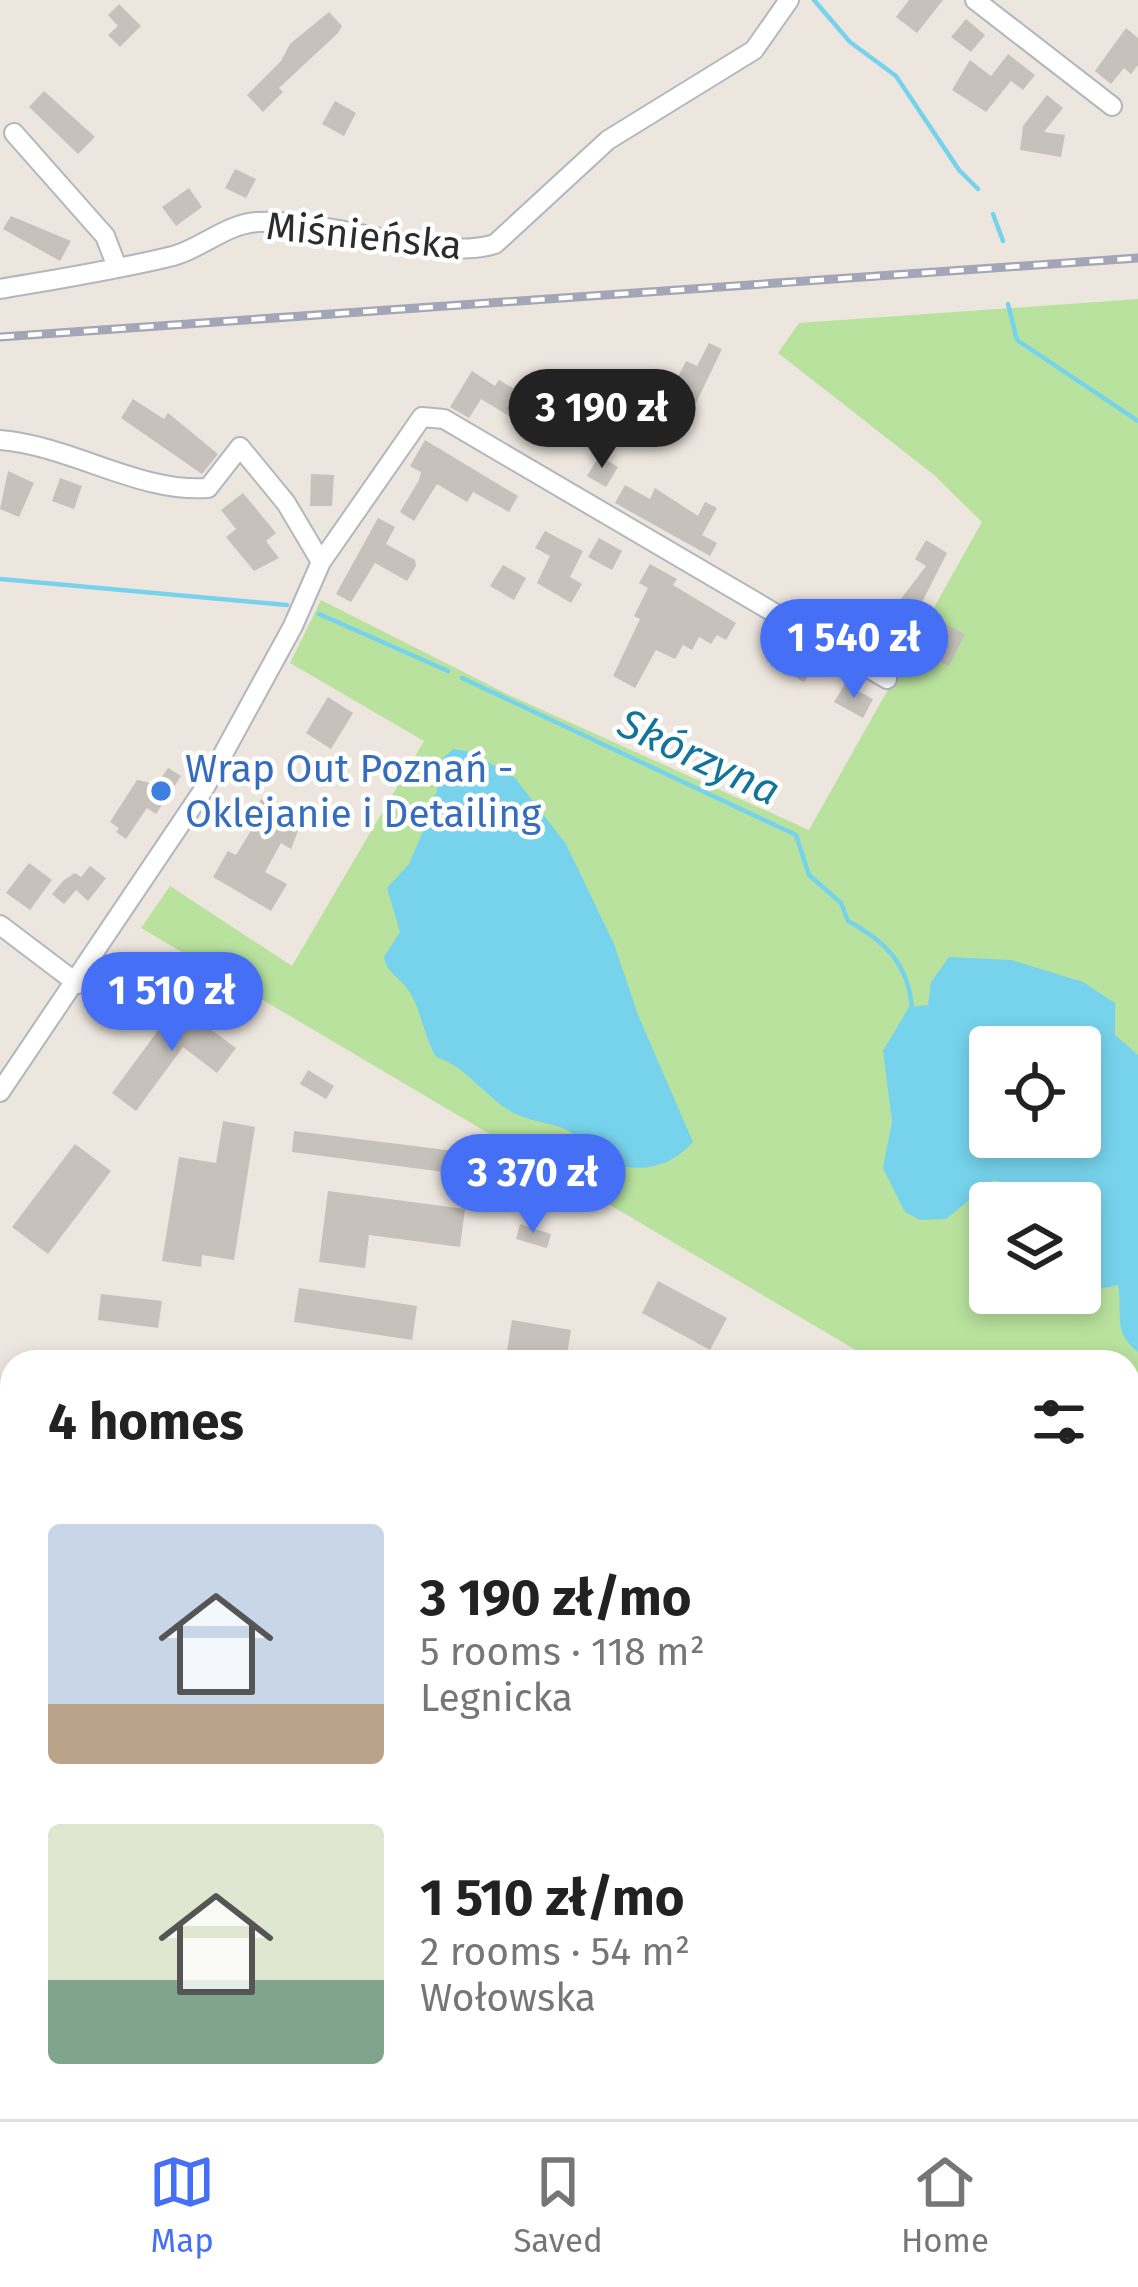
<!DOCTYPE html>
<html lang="en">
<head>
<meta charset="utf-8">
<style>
  :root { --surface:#fff; --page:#f2f2f2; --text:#222; --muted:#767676; --line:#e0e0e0; --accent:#4570f5 }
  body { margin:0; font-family:"Fira Sans",sans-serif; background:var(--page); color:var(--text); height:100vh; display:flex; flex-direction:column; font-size:45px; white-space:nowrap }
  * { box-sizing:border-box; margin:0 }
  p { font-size:39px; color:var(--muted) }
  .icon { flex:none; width:66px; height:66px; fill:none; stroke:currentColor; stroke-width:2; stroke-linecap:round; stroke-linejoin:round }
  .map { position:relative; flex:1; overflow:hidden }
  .drawer { position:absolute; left:0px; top:1350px; width:1140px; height:771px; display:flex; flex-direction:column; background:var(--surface); border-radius:36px 36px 0 0; box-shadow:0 6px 18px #0003 }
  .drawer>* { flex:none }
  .fabs { position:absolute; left:969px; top:1026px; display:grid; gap:24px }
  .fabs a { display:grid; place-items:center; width:132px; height:132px; border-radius:12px; background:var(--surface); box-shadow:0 6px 18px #0003; font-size:60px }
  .price { position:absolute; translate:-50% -102px; padding:0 27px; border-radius:42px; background:var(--accent); color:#fff; font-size:39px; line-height:78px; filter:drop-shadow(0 3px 6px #0008) }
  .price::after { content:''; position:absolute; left:50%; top:72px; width:36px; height:27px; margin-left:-18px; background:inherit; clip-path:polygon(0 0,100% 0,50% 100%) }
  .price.selected { background:#222; color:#fff }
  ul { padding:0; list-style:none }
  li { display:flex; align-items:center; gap:36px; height:300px; padding:0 48px }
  li span { display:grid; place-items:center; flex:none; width:336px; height:240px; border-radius:12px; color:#555 }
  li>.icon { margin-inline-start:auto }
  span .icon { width:144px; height:144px; fill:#fffc; stroke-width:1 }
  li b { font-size:51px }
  h2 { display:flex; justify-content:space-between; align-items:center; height:144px; padding:0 48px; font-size:51px }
  .tabs { display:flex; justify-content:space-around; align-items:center; height:168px; border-top:3px solid var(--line); background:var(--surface); font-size:33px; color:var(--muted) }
  .tabs a { display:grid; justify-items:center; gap:6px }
  .tabs .selected { color:var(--accent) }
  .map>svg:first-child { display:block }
</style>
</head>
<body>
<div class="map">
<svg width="1138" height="2119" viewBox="0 0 1138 2119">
  <rect width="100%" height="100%" fill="#ede6df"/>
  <path fill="#b9e29e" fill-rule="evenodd" d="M1138,299V1457L1128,1453V1362H876L141,928L170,886L292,966L424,741L290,663L321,600L509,695L809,830L982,522L934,475L778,353L799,323ZM990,1047H1080V1137H990ZM990,1203H1080V1293H990Z
    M1128,1945L1138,1950L1129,1985L1138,1990V2119H799L800,2109H1128Z"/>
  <path fill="#76d3eb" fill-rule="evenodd" d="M453,749L471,752L515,778L566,844L614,944L638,1015L693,1142C659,1180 617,1170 575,1150L574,1134C554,1121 533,1124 512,1112C482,1095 468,1067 436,1057C423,1035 421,1006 406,987C397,975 388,974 384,957L400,932L387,888L409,864L424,829L425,809L437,792L441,760Z
    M949,957L1011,960L1083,982L1115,1003V1035L1138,1055V1352C1112,1332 1123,1314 1118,1285L1100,1289L1080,1268V1203H1039L1026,1191L994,1180L946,1219L920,1220L905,1212L883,1168L892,1121L883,1051L909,1007L928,1005L931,982ZM990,1047H1080V1137H990Z"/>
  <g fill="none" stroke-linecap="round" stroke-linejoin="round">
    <path stroke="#76d3eb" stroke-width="4.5" d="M814,0L850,42L896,76L959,170L978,189
      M993,214L1003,241
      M1008,304L1017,340L1138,421
      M0,579L287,605
      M319,614L448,671
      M462,678L796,835L809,875L841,903L848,921C885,941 910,965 912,1011"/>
  </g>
  <path fill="#c6c1bb" d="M909,0H943L917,33L896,17Z
    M119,4L141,26L120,47L108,35L118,26L108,15Z
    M329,12L342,26L338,33L279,88L283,92L263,112L247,95L281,61L290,44Z
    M966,19L985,35L971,52L951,37Z
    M1126,28L1138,38V65L1131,74L1124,68L1111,84L1095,71Z
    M1008,54L1035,75L1023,90L1011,81L986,112L952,90L970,60L991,76Z
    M44,91L95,137L78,154L29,107Z
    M1047,95L1063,108L1044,132L1065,135L1061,157L1020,150L1023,126Z
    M335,101L356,113L344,136L322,124Z
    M235,169L256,179L246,198L225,188Z
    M189,188L202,207L176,226L162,207Z
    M11,216L71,241L60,261L3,229Z
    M709,343L722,349L694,407L669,395L686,361L697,366Z
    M472,371L495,386L499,380L530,398L533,391L561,405L549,428L513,410L509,416L481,399L469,418L450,407Z
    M133,399L164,419L168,413L218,454L202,474L121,418Z
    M425,440L518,496L509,512L473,492L467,502L437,484L414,521L400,512L419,480L421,472L410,466Z
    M599,456L618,467L606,487L587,476Z
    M8,471L34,483L19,517L0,509Z
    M311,474L334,475L332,506H310Z
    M60,478L82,486L74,509L52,501Z
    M625,485L650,499L655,488L698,516L705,502L717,508L702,535L717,543L710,556L615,503Z
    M243,493L276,533L266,541L279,558L254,571L226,537L236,529L221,510Z
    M378,518L395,527L386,544L415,560L416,566L407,581L375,563L351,602L336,594Z
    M545,531L583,551L570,577L582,584L571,603L537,583L550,556L535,548Z
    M599,538L622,551L612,570L588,557Z
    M926,540L947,553L918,610L965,634L949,666L900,642L895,651L872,637L926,566L915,559Z
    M650,564L677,579L673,585L736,623L726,640L717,635L711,644L699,637L692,650L683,645L675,659L656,650L635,688L613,676L640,619L634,616L648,588L639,583Z
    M503,565L526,578L514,600L490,586Z
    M827,599L856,615L846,633L820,613Z
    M787,640L818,658L804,682L773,664Z
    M845,684L873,699L863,718L834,702Z
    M328,697L353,713L331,749L306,733Z
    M168,768L181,776L156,814L147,808L126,839L116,832L119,828L110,822L137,780L157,784Z
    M261,799L301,823L291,849L281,843L265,872L287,884L271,911L213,877L228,851L236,855L258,819L252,815Z
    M29,863L52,880L30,910L6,893Z
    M90,866L106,878L88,901L76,890L64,904L52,894L64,880L75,873L81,877Z
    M182,998L193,1007L188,1013L236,1048L217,1073L183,1047L136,1111L112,1093Z
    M308,1070L334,1086L326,1099L300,1084Z
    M223,1121L255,1127L234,1260L202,1255L201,1267L162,1261L179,1157L216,1163Z
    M294,1131L462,1152L459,1174L292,1152Z
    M75,1144L111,1171L48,1254L12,1227Z
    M328,1191L465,1209L460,1247L369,1235L365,1268L319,1262Z
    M520,1224L551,1234L547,1248L516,1239Z
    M658,1281L727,1318L710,1350L642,1313Z
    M299,1288L417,1306L412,1340L294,1322Z
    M101,1294L162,1301L158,1328L98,1320Z
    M512,1320L571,1330L566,1361L507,1351Z"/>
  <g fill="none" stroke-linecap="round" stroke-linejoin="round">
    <g stroke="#b2b6bf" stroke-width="22">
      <path id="street" d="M975,0L1112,106
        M14,133L105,236L117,267
        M0,289C58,279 116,270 173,256C203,248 225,224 258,222C328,217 436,263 495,244L608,140L754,50L789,0
        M0,440C72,446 139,493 208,488L240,447L286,503L321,562
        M0,925L78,984
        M0,1092L204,789L293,626L321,562L422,417L444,419L887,679"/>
    </g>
    <use href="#street" stroke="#fff" stroke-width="18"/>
    <g stroke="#a2a6b6" stroke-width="9">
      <path id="rail" d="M0,337L1138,258"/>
    </g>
    <use href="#rail" stroke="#fff" stroke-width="4.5" stroke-dasharray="14" stroke-linecap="butt"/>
  </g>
  <circle fill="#3f7fe0" stroke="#fff" stroke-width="4.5" cx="161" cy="791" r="12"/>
  <g text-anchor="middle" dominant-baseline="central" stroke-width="9" stroke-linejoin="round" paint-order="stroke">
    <g font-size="39" fill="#2c2c2c" stroke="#fff">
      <text transform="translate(364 236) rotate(6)">Miśnieńska</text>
    </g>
    <g font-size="39" fill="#366cbe" stroke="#fff" text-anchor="start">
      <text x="185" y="769">Wrap Out Poznań -<tspan x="185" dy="45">Oklejanie i Detailing</tspan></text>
    </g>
    <g font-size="42" font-style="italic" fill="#12749b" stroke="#fff">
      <text transform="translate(699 757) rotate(25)">Skórzyna</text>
    </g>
  </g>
</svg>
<div class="fabs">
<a><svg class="icon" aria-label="locate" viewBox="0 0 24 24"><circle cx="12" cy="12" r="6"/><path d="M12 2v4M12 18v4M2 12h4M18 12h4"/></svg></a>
<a><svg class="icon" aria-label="layers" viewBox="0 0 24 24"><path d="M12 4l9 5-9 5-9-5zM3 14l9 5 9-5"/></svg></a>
</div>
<b class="price selected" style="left:602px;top:471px">3 190 zł</b>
<b class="price" style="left:854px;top:701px">1 540 zł</b>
<b class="price" style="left:172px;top:1054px">1 510 zł</b>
<b class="price" style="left:533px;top:1236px">3 370 zł</b>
<section class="drawer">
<h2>4 homes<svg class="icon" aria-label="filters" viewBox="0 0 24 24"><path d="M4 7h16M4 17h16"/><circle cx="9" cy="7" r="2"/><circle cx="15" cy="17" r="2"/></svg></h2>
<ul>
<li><span style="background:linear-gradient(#c9d6e8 75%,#b9a48a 0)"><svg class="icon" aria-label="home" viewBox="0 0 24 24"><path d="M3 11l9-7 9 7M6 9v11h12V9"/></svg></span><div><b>3 190 zł/mo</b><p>5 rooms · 118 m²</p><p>Legnicka</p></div></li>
<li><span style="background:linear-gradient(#dfe7d0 65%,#7fa58c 0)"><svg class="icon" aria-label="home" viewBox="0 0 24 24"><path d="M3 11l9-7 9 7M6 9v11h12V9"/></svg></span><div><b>1 510 zł/mo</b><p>2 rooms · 54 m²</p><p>Wołowska</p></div></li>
</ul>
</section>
</div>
<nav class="tabs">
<a class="selected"><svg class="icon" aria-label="map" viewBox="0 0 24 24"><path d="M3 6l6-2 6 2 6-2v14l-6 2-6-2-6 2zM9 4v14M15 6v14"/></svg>Map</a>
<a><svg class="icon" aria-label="saved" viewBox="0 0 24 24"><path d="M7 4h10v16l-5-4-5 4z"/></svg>Saved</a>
<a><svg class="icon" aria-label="home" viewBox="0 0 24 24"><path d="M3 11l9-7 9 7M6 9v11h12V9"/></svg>Home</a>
</nav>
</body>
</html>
